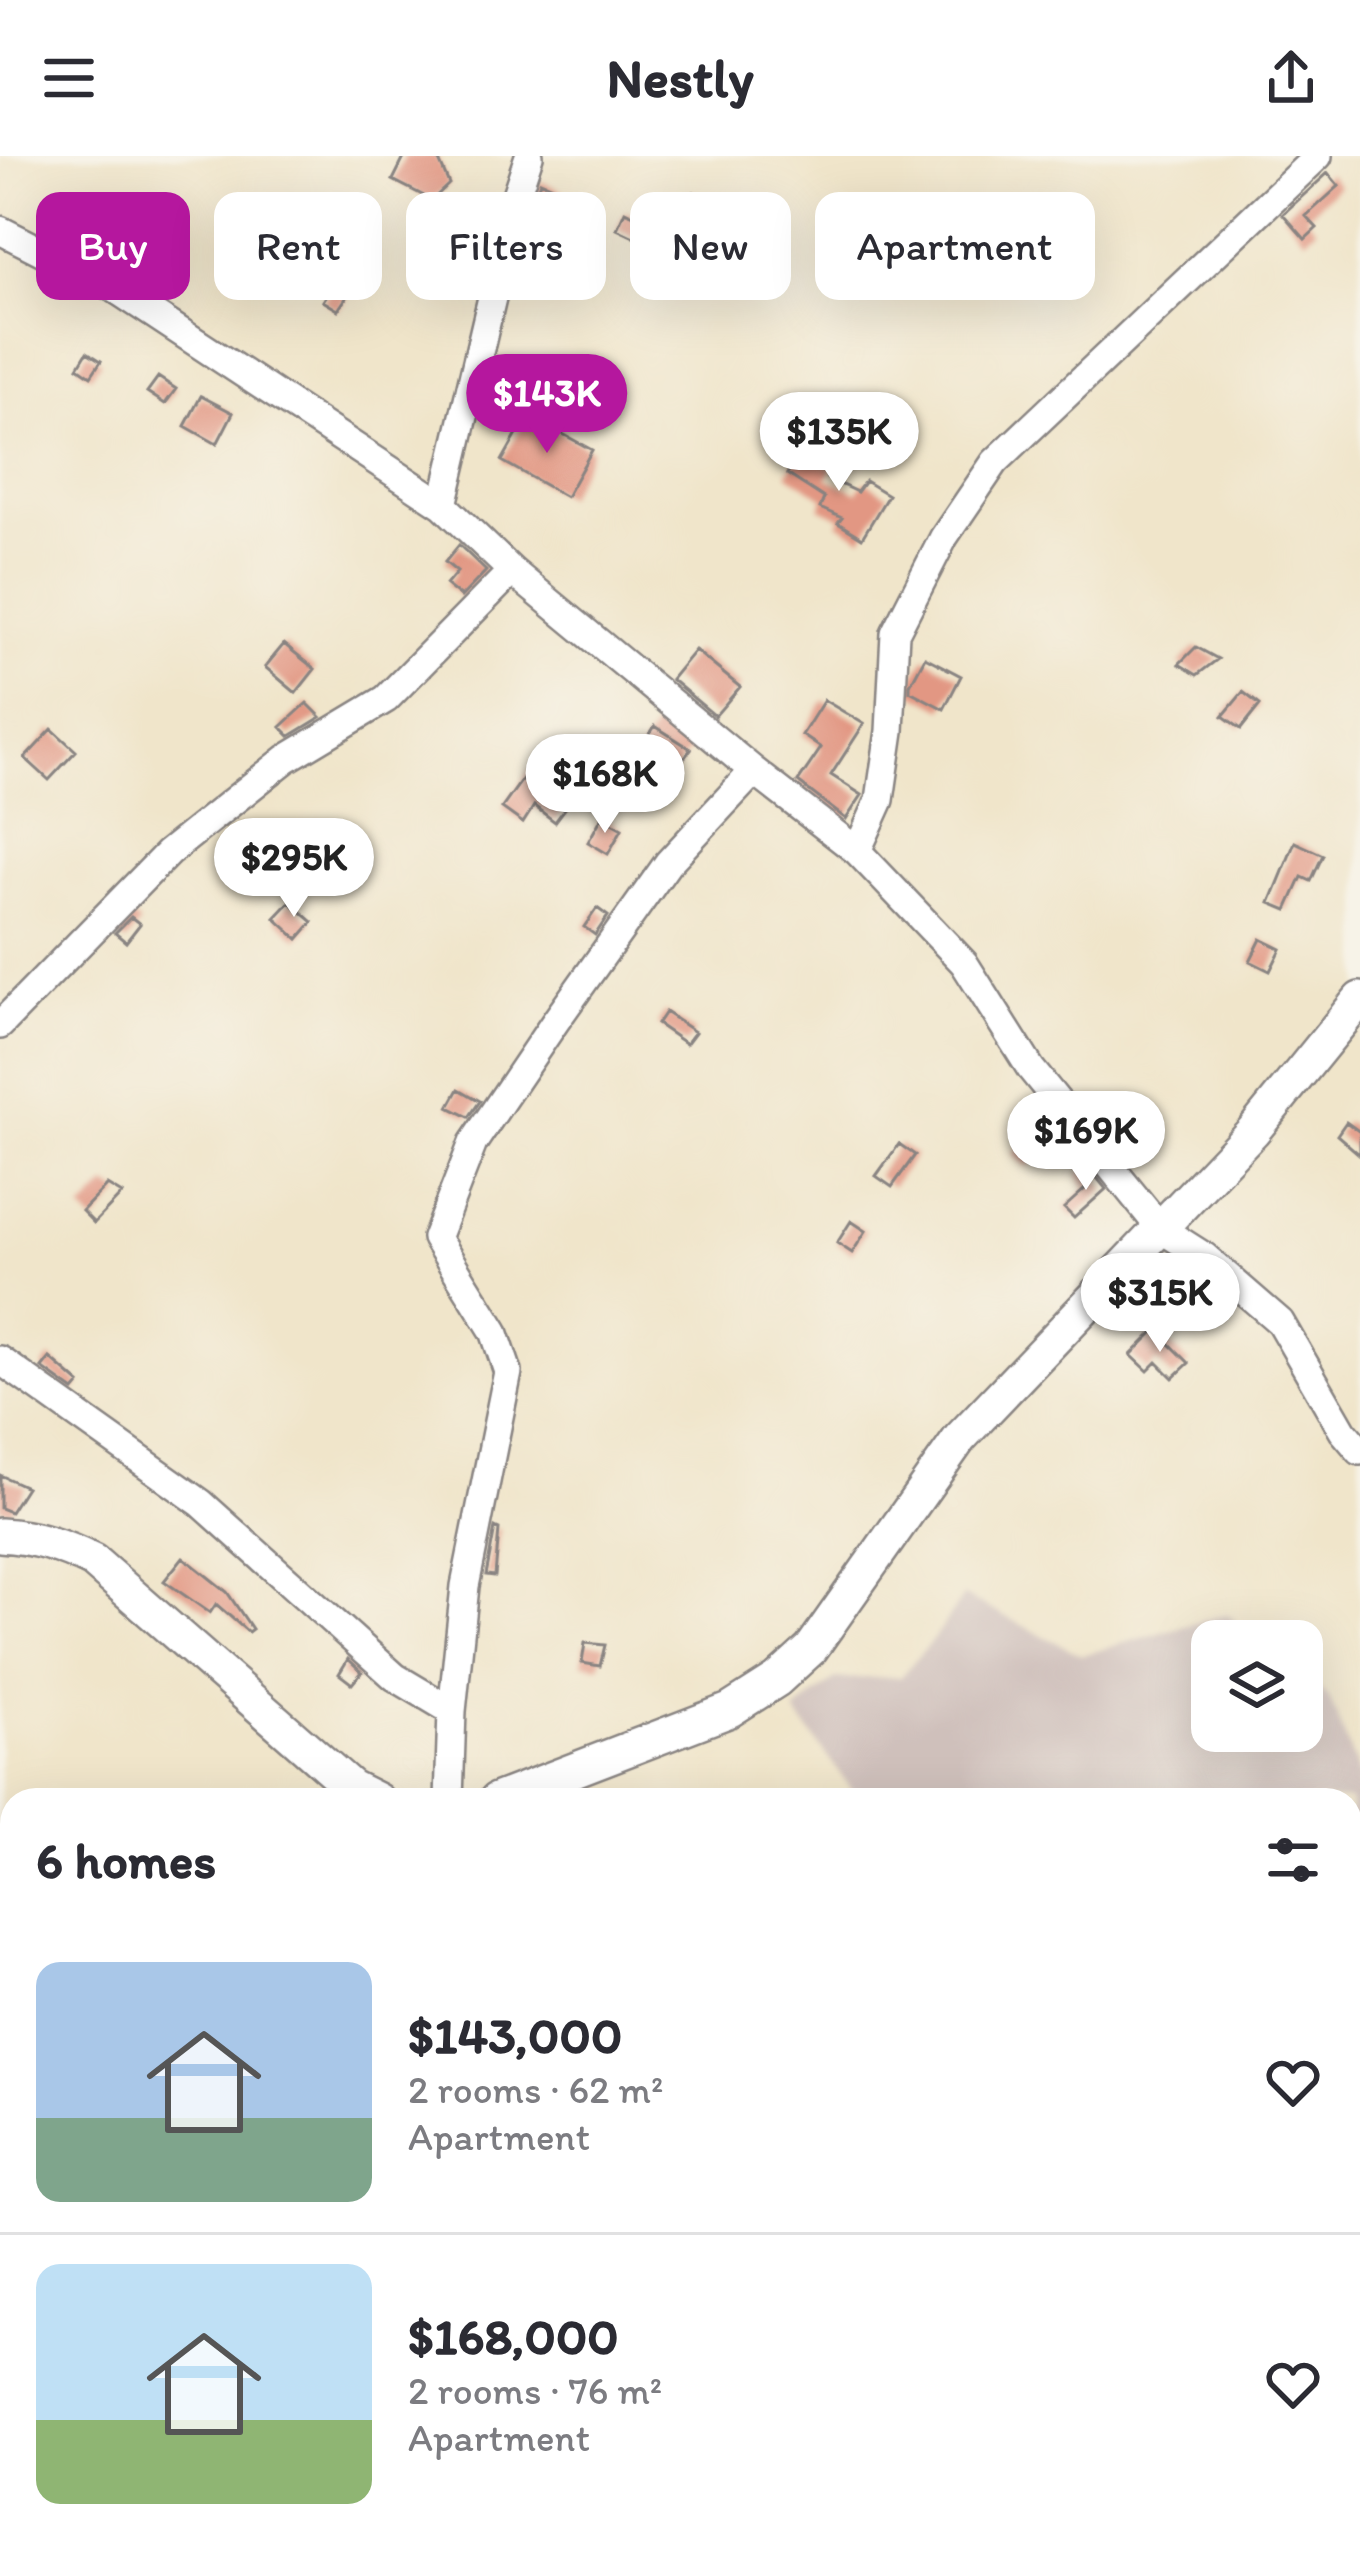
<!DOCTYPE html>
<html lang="en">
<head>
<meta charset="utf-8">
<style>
  :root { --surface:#fff; --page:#f2f2f3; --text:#2b2b33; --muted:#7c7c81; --line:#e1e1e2; --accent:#b5179e }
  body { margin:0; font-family:Itim,sans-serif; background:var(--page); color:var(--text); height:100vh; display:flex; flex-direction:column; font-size:45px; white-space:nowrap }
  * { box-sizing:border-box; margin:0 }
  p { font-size:39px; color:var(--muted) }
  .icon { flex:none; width:66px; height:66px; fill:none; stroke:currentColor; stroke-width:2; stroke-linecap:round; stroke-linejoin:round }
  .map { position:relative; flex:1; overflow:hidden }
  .side { position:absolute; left:0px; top:1632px; width:1362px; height:771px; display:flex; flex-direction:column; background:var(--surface); border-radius:36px 36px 0 0; box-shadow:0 12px 48px #0002 }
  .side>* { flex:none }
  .banner { position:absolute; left:36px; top:36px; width:1290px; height:108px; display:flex; gap:24px }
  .buttons { position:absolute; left:1191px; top:1464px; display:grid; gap:24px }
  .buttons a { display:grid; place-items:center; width:132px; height:132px; border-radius:24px; background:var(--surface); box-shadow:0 12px 48px #0002; font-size:60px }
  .price { position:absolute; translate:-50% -102px; padding:0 27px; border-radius:42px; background:#fff; color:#222; font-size:39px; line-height:78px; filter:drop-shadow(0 3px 6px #0008) }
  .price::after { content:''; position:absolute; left:50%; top:72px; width:36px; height:27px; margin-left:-18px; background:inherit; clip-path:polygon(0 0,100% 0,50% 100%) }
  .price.on { background:var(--accent); color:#fff }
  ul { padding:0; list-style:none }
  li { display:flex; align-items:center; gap:36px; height:300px; padding:0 36px }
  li+li { border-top:3px solid var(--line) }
  li span { display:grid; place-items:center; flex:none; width:336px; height:240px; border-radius:24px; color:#555 }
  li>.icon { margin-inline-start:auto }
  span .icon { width:144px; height:144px; fill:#fffc; stroke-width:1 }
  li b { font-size:51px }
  h2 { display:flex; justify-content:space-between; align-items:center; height:144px; padding:0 36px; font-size:51px }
  .pill { padding:0 42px; border-radius:24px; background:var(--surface); box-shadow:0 12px 48px #0002; font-size:42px; line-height:108px }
  .pill.on { background:var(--accent); color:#fff }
  header { display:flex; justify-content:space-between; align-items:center; height:156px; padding:0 36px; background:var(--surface); font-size:54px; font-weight:700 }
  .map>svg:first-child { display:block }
</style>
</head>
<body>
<header><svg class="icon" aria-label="menu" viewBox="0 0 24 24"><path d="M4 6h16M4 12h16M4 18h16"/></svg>Nestly<svg class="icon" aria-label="share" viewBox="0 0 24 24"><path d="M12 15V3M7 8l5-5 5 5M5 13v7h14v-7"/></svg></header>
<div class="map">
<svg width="1360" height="2401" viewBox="0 0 1360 2401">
  <rect width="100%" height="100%" fill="#f7f3e8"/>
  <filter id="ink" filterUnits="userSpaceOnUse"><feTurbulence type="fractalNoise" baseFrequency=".00833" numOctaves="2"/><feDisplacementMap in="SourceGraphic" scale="24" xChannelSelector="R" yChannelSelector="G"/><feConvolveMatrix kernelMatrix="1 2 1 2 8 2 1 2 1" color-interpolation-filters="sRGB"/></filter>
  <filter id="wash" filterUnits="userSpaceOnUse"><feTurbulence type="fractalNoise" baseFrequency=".004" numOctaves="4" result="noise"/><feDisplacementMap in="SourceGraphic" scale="48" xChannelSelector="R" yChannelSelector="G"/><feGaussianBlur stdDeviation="2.7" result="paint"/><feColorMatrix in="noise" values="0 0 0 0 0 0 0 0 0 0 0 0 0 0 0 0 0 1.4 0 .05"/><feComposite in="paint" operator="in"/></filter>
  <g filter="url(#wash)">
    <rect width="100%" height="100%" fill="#f0e5ca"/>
    <path fill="#cfc0bb" d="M964,1440L1082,1499L1227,1458L1260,1485H1212V1575H1302V1519L1329,1541L1360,1621V1731L1350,1737V1644H859L795,1556L835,1523L900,1521L934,1482Z"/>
    <g id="blocks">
      <path fill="#e29783" d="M405,0H437L449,28L432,44L393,24Z
        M1328,17L1339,30L1306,60L1317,72L1305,83L1283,58Z
        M540,25L564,35L556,55L533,46Z
        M694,36L717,51L705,70L681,55Z
        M625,55L657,70L649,88L617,73Z
        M333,130L348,139L338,154L323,145Z
        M87,196L101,205L91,220L78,211Z
        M158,221L176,233L165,248L147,236Z
        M201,240L233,257L217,288L185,270Z
        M528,259L592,294L566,341L502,305Z
        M802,294L833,313L827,322L857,336L865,325L888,339L862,382L838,367L842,362L820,352L824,342L787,318Z
        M459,389L486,415L461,441L446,429L457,416L445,406Z
        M284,488L315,513L296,537L265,511Z
        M1196,491L1218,503L1197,519L1179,508Z
        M695,494L740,531L715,560L671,523Z
        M925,501L961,520L944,553L910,535V529Z
        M1243,536L1260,549L1241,573L1223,560Z
        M824,544L864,568L831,619L862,639L846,663L798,626L821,592L802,579Z
        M307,547L321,561L290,580L281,571Z
        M655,570L691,593L667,625L654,616L656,614L635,600Z
        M52,573L76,595L49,624L25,602Z
        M529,614L570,646L555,666L534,650L523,667L502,652Z
        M602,661L622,673L608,698L588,686Z
        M1295,686L1323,699L1311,725L1302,721L1287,754L1270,747Z
        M290,746L313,766L298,783L275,762Z
        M597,752L608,760L595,779L584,771Z
        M131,761L140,768L126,786L115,777Z
        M1261,783L1281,793L1270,815L1250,805Z
        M665,856L695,876L686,888L657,868Z
        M459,933L480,945L469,961L449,951Z
        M1346,966L1360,976V999L1337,979Z
        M1040,967L1055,979L1028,1011L1013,999Z
        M899,988L915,999L892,1031L876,1020Z
        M1089,1012L1106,1033L1074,1062L1064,1052L1086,1032L1078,1017Z
        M107,1029L122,1038L94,1067L82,1055Z
        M851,1065L866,1075L852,1097L837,1087Z
        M1156,1174L1189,1207L1173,1222L1157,1206L1148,1215L1131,1199Z
        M50,1202L80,1228L74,1235L42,1212Z
        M0,1319L26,1331L10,1356L0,1352Z
        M495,1372L499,1374L495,1420L486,1419Z
        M183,1401L227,1436L252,1473L248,1476L216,1448L210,1457L164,1425Z
        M585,1487L605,1489L600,1510L582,1507Z
        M348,1503L362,1516L352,1528L339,1518Z"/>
    </g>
  </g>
  <g filter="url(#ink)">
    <use href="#blocks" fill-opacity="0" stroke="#898482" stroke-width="3"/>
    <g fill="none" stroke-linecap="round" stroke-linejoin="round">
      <g stroke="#898482" stroke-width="32">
        <path id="minor" d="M0,74L114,132L443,349L512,415L754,615L857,695L964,807L1031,913L1161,1073L1205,1101L1280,1166L1343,1275L1360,1295
          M443,349L517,36L529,0
          M857,695L880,644L890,575L895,477L944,381L995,306L1318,0
          M0,869L168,697L286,603L386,543L512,415
          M0,1204L201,1347L395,1521L452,1555
          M449,1644L452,1555L465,1430L508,1216L494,1175L436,1082L473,987L555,866L668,707L754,615"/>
      </g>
      <g stroke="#898482" stroke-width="38">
        <path id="major" d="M0,1379C35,1381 62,1390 93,1405L351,1631L377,1644
          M496,1644L730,1554L777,1524L811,1493L960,1282L1253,975L1360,843"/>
      </g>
      <use href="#minor" stroke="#fff" stroke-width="27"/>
      <use href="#major" stroke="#fff" stroke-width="33"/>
    </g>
  </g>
</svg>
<div class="buttons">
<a><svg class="icon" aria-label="layers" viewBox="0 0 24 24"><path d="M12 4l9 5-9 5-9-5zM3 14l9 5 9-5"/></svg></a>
</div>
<b class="price on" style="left:547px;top:300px">$143K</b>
<b class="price" style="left:839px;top:338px">$135K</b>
<b class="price" style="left:605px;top:680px">$168K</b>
<b class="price" style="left:294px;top:764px">$295K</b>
<b class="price" style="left:1086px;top:1037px">$169K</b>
<b class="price" style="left:1160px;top:1199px">$315K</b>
<div class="banner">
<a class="pill on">Buy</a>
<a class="pill">Rent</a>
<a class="pill">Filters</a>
<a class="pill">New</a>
<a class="pill">Apartment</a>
</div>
<section class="side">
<h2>6 homes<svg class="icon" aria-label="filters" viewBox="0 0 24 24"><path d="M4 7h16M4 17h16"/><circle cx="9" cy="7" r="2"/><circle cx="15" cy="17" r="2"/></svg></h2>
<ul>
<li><span style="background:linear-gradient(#a9c7e8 65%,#7fa58c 0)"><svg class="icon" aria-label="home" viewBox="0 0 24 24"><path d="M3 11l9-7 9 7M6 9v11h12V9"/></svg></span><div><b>$143,000</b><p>2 rooms · 62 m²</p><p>Apartment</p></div><svg class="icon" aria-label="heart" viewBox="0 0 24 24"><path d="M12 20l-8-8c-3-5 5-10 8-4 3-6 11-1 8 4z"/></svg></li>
<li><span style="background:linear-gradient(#bfe0f5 65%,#8fb573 0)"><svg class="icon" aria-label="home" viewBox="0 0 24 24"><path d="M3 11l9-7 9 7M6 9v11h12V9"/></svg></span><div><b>$168,000</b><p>2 rooms · 76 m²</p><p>Apartment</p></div><svg class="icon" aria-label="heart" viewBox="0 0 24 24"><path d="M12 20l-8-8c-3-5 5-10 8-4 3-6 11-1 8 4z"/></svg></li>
</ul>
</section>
</div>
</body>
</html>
